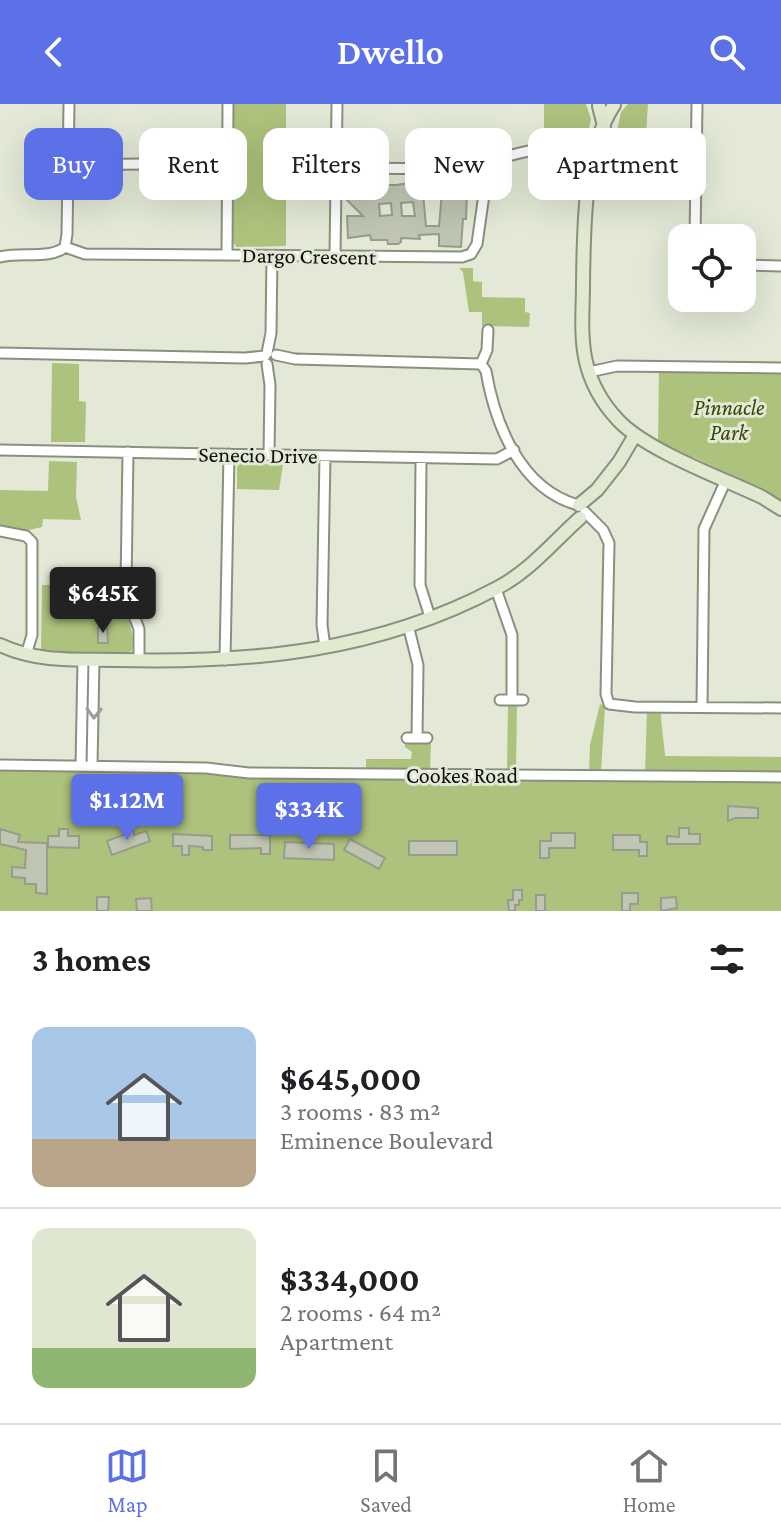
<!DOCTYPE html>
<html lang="en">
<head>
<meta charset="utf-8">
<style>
  :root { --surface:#fff; --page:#f6f6f6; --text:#202124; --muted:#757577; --line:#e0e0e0; --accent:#5c71e8 }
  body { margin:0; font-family:"Crimson Pro",serif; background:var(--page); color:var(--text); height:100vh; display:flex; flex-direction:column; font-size:30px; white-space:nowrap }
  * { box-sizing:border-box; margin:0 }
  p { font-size:26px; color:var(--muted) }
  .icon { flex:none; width:44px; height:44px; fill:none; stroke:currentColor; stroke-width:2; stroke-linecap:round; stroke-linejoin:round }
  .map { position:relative; height:807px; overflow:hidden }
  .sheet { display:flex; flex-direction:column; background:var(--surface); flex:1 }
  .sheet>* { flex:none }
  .top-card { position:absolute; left:24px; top:24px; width:734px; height:72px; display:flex; gap:16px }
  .fabs { position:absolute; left:668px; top:120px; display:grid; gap:16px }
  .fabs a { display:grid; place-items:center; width:88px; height:88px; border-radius:16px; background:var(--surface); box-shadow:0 8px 32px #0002; font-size:40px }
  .price { position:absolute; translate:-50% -68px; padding:0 18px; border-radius:8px; background:var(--accent); color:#fff; font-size:26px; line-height:52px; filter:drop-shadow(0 2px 4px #0008) }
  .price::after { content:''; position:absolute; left:50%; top:48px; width:24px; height:18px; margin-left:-12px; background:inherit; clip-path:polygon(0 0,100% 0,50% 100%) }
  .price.on { background:#222; color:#fff }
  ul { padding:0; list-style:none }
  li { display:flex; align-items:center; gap:24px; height:200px; padding:0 32px }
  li+li { border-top:2px solid var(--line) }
  li span { display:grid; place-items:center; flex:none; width:224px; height:160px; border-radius:16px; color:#555 }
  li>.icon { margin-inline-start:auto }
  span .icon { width:96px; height:96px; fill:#fffc; stroke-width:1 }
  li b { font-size:34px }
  h2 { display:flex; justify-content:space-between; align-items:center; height:96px; padding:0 32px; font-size:34px }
  .chip { padding:0 28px; border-radius:16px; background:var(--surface); box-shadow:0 8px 32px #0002; font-size:28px; line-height:72px }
  .chip.on { background:var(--accent); color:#fff }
  header { display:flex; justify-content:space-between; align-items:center; height:104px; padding:0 32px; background:var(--accent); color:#fff; font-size:36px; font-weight:600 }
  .tab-bar { display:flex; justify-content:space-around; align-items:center; height:112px; border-top:2px solid var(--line); background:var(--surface); font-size:22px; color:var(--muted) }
  .tab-bar a { display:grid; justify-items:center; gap:4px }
  .tab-bar .on { color:var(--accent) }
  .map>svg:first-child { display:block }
</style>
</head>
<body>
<header><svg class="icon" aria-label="back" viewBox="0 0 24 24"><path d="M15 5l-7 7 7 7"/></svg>Dwello<svg class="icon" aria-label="search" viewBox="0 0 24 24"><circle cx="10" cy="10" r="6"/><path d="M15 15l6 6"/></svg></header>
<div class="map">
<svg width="781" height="807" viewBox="0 0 781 807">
  <rect width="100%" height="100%" fill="#e3e9d6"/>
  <path fill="#adc27c" d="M232,0H286V44L328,45L329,74H286V142L237,143L231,137Z
    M544,0H586L591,15L585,42L581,44L544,34Z
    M628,0H648L646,32H616L621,8Z
    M459,164H473V177L482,178V193L525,194V208L530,209L529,223L482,222V208H469L463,168Z
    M52,259L79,260V297L86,298L85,338H51Z
    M659,267L781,269V400C768,381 736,376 716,367L714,363L693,353L690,354L684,349L658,339Z
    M49,357L77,358L76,393L81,416L43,415L42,423L25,427L0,423V386L48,387Z
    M241,359L283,361L279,386L237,385V363Z
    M42,481L119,482C123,505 136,523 132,547L123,551L41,548Z
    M508,600H517L516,667H507Z
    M600,600L605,603L601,668H589L590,641Z
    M647,606L661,607C661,623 664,636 665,652L781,653V670L645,668Z
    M405,637H431L430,668H366V655H411L412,648L405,643Z
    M0,665L781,676V807H0Z"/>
  <path fill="#bfc5b2" stroke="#979d8c" stroke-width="2" fill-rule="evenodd" d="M440,76H471V84H468L467,88L466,115H463L461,143L439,142V130L419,131L420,135L401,134V138L398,140H388L387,136H371L370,131L348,134L347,112H363L346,95V81H396L416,78V80L423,81L440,80ZM442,88L439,122H426L423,89ZM413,98L415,112H402L401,99ZM391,99L392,111L380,112L379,100Z
    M98,523H107L108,539H98Z
    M728,702L758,704V714H735L728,717Z
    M679,724H689V730H700V740H667V732L679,733Z
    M0,725L20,731L18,738L47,739V790L36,789V780H25V774L12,773V763L25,764L26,746L0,740Z
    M59,725H68V732H79V744L48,743V732H59Z
    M133,727L134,731L146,727L150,737L112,751L107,737Z
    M551,729H575V744H549V754H540V737H551Z
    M173,730L212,732V746H203V743L189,742V751H182V742H173Z
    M230,731H270V750H261V744L230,745Z
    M613,731H640V738H647V752H639V746H613Z
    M350,735L385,754L379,765L344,746Z
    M409,737H457V751H409Z
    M285,738L334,740V756L284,754Z
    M513,786H522V796H519V801H515V807H509L508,796H513Z
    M622,789H638V800H630V807H622Z
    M536,791H545V807H536Z
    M97,793H109L108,807H97Z
    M676,793L677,804L661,807V794Z
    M151,794L152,807H137L136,795Z"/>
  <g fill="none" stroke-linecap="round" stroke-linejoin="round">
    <g stroke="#8a907f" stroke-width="13">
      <path id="street" d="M68,61L143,60
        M337,64L472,65L487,69C492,57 501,54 512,51C548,40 559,46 594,56
        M695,134L697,0
        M65,143L85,150L462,153L471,150L477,140L487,69
        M227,151L228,0
        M335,152L337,0
        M0,153C19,147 50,156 65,143L67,130L69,0
        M742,161L781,162
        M0,249L245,254L265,252
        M267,249L271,229L272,152
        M276,251L295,255L481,260L486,267C495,320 520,385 578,401
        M267,260L270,281L269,351
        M481,260L487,246L488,226
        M589,268L617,262L781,264
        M0,346L497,355L514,346
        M128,348L126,482L128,496L139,525V557
        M421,354L420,481L430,513
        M585,408L603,426L609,439L606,590L609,600L635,603L781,604
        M0,427L26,432L32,438V531L26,551
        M496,485L512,531V596
        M408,521L418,561L417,634
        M325,543L322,521L325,352
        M225,556L229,350
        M500,596H523
        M702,603L704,425L726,376
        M407,634H427
        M0,661L206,664L249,669L781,673
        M81,662L83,556
        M92,662L94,556"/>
    </g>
    <g stroke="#8a907f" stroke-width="16">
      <path id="secondary" d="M614,1C583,48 584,124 583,179C583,205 580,232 586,258C591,279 602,299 618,316C647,347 722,374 762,393L781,405
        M599,2L604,22
        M579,401L597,386L619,358L635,331
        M0,541C38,559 78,555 119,556C252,559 377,548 497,484C530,467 553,438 580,414"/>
    </g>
    <use href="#street" stroke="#fff" stroke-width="9"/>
    <use href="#secondary" stroke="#e2e9d1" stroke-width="12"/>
  </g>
  <defs><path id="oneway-chevron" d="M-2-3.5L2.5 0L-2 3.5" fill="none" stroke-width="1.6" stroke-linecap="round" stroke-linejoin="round" transform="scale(2)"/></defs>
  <use stroke="#9d9e9c" href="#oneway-chevron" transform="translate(94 609) rotate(91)"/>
  <g text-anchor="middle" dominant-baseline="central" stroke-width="6" stroke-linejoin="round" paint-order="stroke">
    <g font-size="22" fill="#0b0d07" stroke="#e3e9d6">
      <text transform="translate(309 152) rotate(1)">Dargo Crescent</text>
      <text transform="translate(258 351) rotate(1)">Senecio Drive</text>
      <text x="462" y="671">Cookes Road</text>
    </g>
    <g font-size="22" font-style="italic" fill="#354400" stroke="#e3e9d6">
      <text x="729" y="303">Pinnacle<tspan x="729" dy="25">Park</tspan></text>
    </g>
  </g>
</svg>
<div class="fabs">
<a><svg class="icon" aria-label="locate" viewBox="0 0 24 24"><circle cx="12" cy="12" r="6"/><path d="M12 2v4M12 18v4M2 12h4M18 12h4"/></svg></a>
</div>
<b class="price on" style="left:103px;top:531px">$645K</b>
<b class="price" style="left:127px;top:738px">$1.12M</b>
<b class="price" style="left:309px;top:747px">$334K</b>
<div class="top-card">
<a class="chip on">Buy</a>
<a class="chip">Rent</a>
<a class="chip">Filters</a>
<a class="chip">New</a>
<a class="chip">Apartment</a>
</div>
</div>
<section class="sheet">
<h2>3 homes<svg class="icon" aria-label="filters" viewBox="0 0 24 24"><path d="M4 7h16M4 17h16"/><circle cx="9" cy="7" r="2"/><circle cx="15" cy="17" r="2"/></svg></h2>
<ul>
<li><span style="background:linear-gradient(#a9c7e8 70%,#b9a48a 0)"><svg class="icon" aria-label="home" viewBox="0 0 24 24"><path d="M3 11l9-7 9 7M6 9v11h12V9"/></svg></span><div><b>$645,000</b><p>3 rooms · 83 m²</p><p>Eminence Boulevard</p></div></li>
<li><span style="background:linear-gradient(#dfe7d0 75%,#8fb573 0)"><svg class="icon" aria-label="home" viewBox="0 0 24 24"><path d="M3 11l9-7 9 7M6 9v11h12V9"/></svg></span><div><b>$334,000</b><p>2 rooms · 64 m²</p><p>Apartment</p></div></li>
</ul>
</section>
<nav class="tab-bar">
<a class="on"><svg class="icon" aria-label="map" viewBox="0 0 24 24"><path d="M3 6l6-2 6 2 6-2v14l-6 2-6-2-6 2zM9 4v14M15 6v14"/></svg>Map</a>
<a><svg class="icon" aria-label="saved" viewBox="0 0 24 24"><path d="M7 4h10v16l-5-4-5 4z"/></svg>Saved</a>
<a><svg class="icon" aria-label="home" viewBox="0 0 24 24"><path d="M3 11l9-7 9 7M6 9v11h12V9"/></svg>Home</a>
</nav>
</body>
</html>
